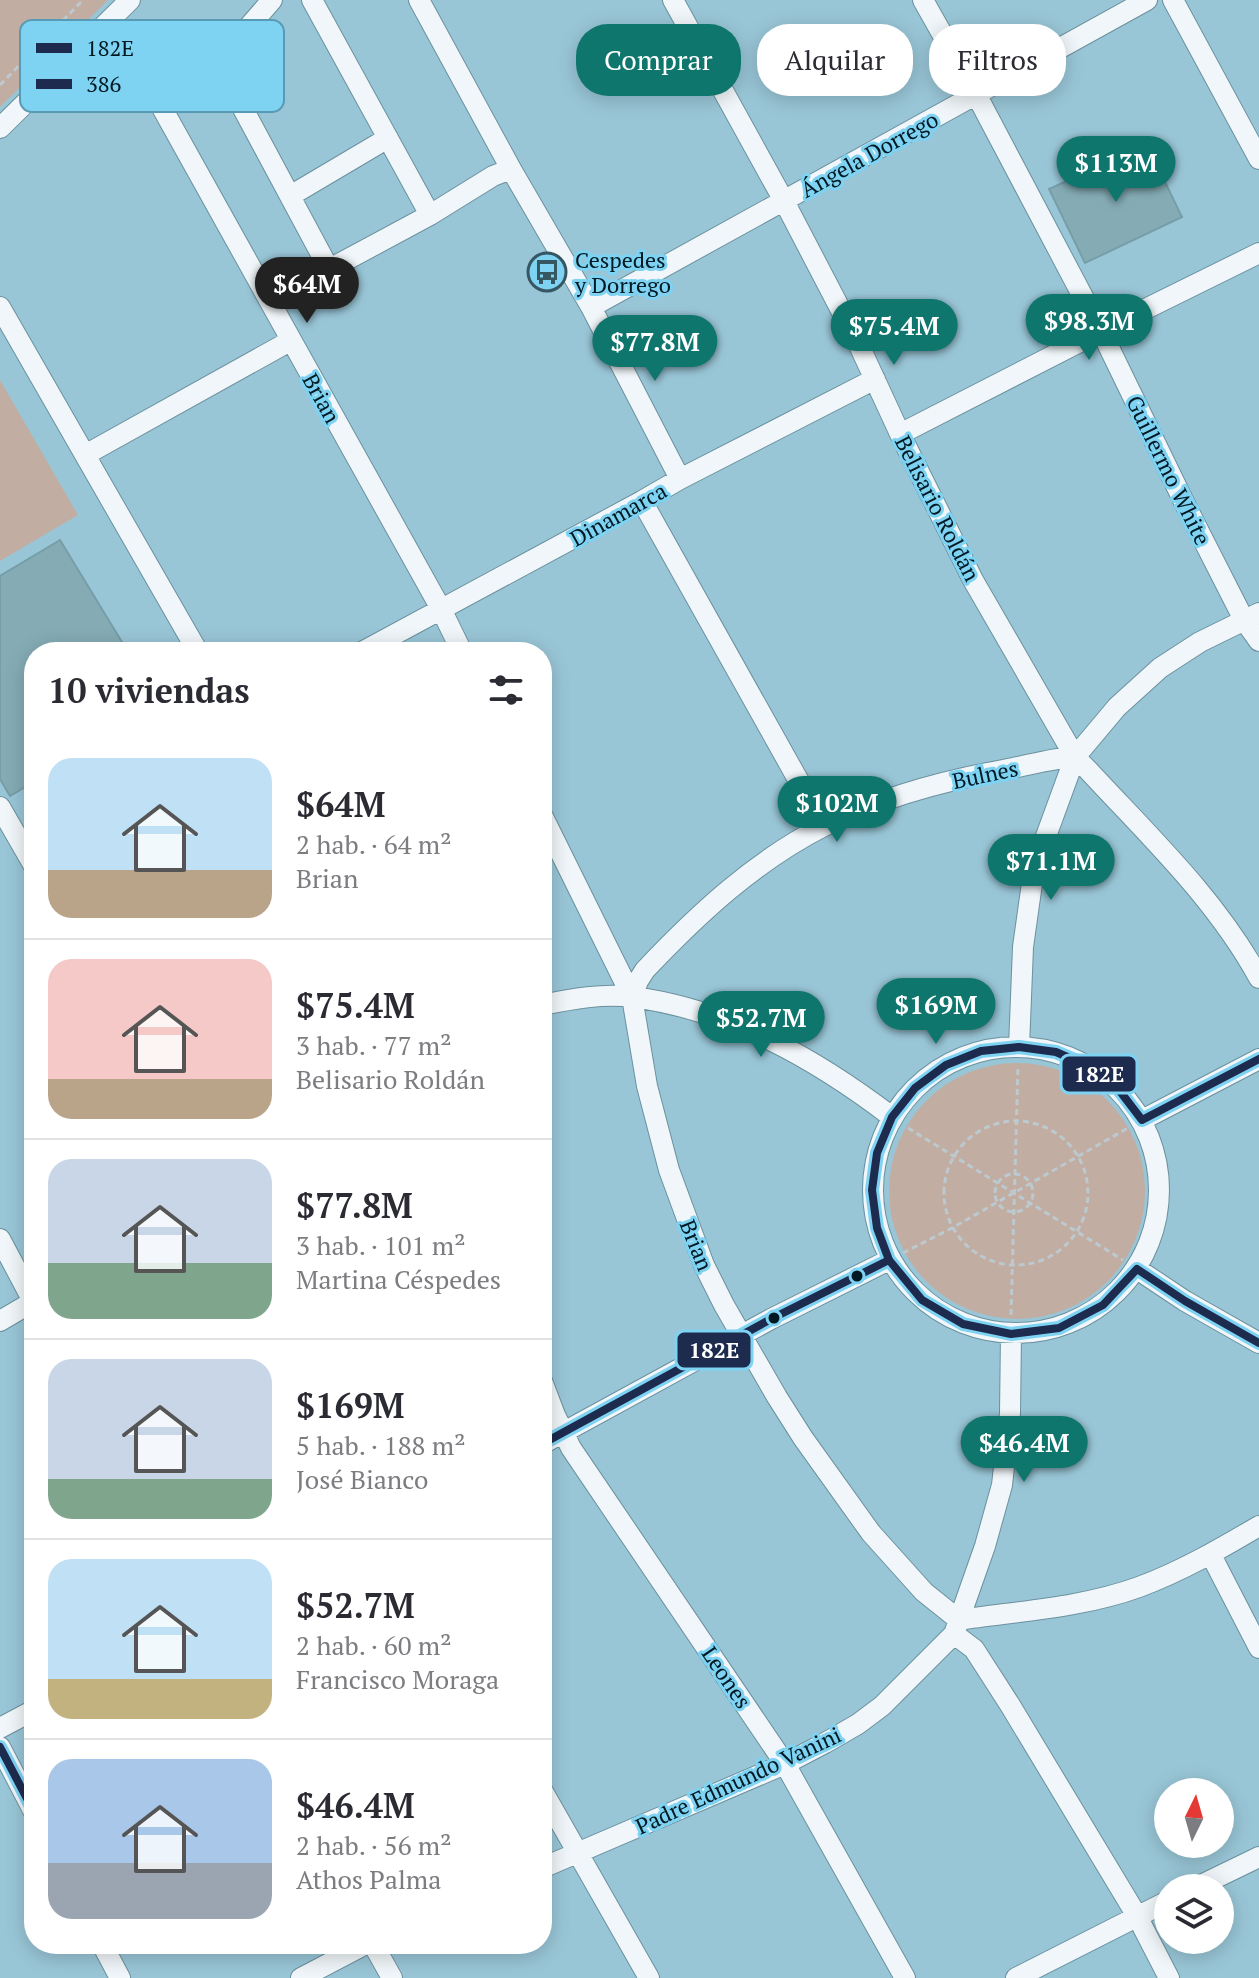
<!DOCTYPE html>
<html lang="es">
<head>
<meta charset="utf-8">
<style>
  :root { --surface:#fff; --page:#f7f7f7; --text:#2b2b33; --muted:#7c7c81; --line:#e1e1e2; --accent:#0f766e }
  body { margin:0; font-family:"PT Serif",serif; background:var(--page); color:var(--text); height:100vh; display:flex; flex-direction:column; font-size:30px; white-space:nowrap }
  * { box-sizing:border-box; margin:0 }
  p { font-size:26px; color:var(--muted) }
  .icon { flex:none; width:44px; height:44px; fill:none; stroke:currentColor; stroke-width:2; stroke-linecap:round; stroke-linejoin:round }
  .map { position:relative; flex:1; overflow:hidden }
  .drawer { position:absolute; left:24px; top:642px; width:528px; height:1312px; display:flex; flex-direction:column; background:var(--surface); border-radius:32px; box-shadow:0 4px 20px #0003 }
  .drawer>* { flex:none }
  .hud { position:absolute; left:576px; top:24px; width:562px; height:72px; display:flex; gap:16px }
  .needle { width:52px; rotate:5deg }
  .tools { position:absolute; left:1154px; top:1778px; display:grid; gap:16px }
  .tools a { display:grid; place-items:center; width:80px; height:80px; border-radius:50%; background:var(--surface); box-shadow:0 4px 20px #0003; font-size:40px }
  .price { position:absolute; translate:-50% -68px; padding:0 18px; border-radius:28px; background:var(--accent); color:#fff; font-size:26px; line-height:52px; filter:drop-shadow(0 2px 4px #0008) }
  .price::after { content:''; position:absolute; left:50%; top:48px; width:24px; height:18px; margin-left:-12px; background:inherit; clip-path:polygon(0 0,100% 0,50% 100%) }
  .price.on { background:#222; color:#fff }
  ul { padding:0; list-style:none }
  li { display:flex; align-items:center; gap:24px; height:200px; padding:0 24px }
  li+li { border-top:2px solid var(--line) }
  li span { display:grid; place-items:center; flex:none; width:224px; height:160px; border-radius:24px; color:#555 }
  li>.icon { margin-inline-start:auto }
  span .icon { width:96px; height:96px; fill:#fffc; stroke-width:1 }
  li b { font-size:34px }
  h2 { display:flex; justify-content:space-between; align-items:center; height:96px; padding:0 24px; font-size:34px }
  .pill { padding:0 28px; border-radius:32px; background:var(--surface); box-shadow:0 4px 20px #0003; font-size:28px; line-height:72px }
  .pill.on { background:var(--accent); color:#fff }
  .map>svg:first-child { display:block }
</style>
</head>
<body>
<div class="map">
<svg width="1259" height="1978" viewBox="0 0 1259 1978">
  <rect width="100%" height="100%" fill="#99c6d7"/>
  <path fill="#c2ada2" d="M0,0H108L0,107Z
    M0,380L78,515L0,561Z
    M889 1191a128 128 0 1 1 256 0a128 128 0 1 1-256 0Z"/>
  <path fill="#85acb5" stroke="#769ea8" stroke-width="2" d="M1147,145L1182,217L1085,263L1049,189Z
    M60,540L128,652H34V782L10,796L0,779V576Z"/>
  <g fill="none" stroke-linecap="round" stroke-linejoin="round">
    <g stroke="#6b919e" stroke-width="22">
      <path id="minor" d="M272,0L218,62L329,269
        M312,0L430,215
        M419,0L511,169L591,307L680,479
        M673,0L784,201L858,343L900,434L973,580L1075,757L1088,770C1148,835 1216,899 1259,978
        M923,0L976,94L1101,331L1184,502L1244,620L1259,641
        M1173,0L1259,159
        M112,18L441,609L462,652
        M0,128L130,0
        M290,196L388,138
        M270,301L430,215L493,176L511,169
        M0,307L198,652
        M591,307L1147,0
        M900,434L1101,331L1259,253
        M85,455L290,341
        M642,501L824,826
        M362,652L642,501L680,479L875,379
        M0,807L34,866
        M542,815L632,997L647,1086L669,1170L704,1265L724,1305L777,1397L803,1438L871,1533L924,1592L959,1620
        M632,997L638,981L645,970C698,914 755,861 824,826C880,798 942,781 1003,770C1027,766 1051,758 1075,757
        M542,1005C571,999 604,993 633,997C730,1010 816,1059 892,1117
        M873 1190a143 143 0 1 1 286 0a143 143 0 1 1-286 0Z
        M1019,1047L1023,947L1034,869L1075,757L1117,707L1160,668L1200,642L1259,613
        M1142,1120L1259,1059
        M0,1239L34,1303
        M1137,1269L1185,1301L1259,1343
        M0,1321L34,1301
        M542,1381L555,1415L571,1448L785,1764L905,1978
        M542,1444L771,1319L889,1260
        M1211,1555L1259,1648
        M959,1620C1019,1611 1081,1608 1139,1587C1182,1571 1220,1549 1259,1526
        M954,1634L974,1649L1010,1705L1137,1916L1169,1978
        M0,1728L34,1710
        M0,1747L34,1812
        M542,1790L649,1978
        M542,1868L785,1764L825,1743L858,1724L882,1706L954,1634L985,1546L1002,1485L1010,1413L1011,1334
        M1195,1888L1259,1857
        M102,1944L120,1978
        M373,1944L392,1978
        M301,1978L366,1944
        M1016,1978L1168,1901"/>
    </g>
    <path stroke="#bcc9cf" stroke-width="3" stroke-dasharray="6 4" stroke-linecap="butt" d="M0,85L83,0
      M944 1193a72 72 0 1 1 144 0a72 72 0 1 1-144 0Z
      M908,1128L1123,1260
      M995 1193a19 19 0 1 1 38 0a19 19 0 1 1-38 0Z
      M903,1253L952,1228L1128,1128
      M1011,1315L1018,1067"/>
    <use href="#minor" stroke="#f0f6f9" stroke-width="20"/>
    <g stroke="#7ed2f2" stroke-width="14">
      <path id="bus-1" d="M1259,1059L1142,1120L1119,1090L1090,1067L1056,1052L1019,1047L981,1051L946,1065L915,1088L892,1117L877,1153L872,1190L877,1228L889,1260L922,1300L963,1324L1011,1334L1059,1328L1103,1305L1137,1269L1185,1301L1259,1343
        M542,1444L771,1319L889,1260"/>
    </g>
    <g stroke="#7ed2f2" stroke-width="14">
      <path id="bus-2" d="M0,1747L34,1812"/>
    </g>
    <use href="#bus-1" stroke="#1d2b4f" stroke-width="8"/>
    <use href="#bus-2" stroke="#1d2b4f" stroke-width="8"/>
  </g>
  <defs>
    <g id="bus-ring" transform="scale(2)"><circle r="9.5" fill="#7ed2f2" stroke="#365662" stroke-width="1.5"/><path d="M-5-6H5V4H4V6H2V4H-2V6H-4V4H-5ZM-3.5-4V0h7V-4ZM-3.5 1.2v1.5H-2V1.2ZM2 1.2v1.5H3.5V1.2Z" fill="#365662"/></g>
  </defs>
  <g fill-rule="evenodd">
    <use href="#bus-ring" x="547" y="272"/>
  </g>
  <g fill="#001923" stroke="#7ed2f2" stroke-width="3">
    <circle cx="857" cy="1276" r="7"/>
    <circle cx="774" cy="1318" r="7"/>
  </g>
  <g text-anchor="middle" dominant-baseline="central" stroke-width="6" stroke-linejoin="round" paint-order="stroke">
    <g font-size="22" fill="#001923" stroke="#7ed2f2">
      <text transform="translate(869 154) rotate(-29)">Ángela Dorrego</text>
      <text transform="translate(322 398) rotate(61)">Brian</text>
      <text transform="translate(1169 470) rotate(64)">Guillermo White</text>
      <text transform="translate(938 508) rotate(63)">Belisario Roldán</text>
      <text transform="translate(618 514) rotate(-29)">Dinamarca</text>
      <text transform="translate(985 774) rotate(-12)">Bulnes</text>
      <text transform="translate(697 1245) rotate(68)">Brian</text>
      <text transform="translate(727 1677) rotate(56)">Leones</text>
      <text transform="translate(738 1780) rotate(-25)">Padre Edmundo Vanini</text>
    </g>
    <g font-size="22" fill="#001923" stroke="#7ed2f2" text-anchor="start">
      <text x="575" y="259">Cespedes<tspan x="575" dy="25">y Dorrego</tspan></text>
    </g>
  </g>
  <rect x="20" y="20" width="264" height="92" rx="12" fill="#7ed2f2" stroke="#589ab4" stroke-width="2"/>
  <rect x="36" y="43" width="36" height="10" fill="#1d2b4f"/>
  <rect x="36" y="79" width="36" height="10" fill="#1d2b4f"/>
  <g font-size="22" fill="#001923">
    <text x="86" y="56">182E</text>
    <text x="86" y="92">386</text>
  </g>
  <g stroke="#7ed2f2" stroke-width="3">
    <rect x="1061" y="1055" width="76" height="38" rx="8" fill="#1d2b4f"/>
    <rect x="676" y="1331" width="76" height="38" rx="8" fill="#1d2b4f"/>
  </g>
  <g font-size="22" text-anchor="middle" font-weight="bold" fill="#fff">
    <text x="1099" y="1082">182E</text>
    <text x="714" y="1358">182E</text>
  </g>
</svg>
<div class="tools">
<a><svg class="needle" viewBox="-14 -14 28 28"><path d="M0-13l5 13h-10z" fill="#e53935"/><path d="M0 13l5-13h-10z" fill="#7c7c81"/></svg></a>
<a><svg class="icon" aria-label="layers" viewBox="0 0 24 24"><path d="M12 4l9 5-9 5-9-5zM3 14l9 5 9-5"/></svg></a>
</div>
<b class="price" style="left:1116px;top:204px">$113M</b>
<b class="price on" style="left:307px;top:325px">$64M</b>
<b class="price" style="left:1089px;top:362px">$98.3M</b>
<b class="price" style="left:894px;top:367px">$75.4M</b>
<b class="price" style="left:655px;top:383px">$77.8M</b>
<b class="price" style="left:837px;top:844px">$102M</b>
<b class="price" style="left:1051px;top:902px">$71.1M</b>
<b class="price" style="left:936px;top:1046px">$169M</b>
<b class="price" style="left:761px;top:1059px">$52.7M</b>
<b class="price" style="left:1024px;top:1484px">$46.4M</b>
<div class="hud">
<a class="pill on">Comprar</a>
<a class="pill">Alquilar</a>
<a class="pill">Filtros</a>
</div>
<section class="drawer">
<h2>10 viviendas<svg class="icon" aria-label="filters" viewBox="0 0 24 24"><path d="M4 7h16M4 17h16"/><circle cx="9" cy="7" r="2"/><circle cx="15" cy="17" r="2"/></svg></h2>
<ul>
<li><span style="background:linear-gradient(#bfe0f5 70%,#b9a48a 0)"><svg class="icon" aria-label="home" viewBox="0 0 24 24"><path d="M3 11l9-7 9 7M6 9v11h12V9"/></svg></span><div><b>$64M</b><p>2 hab. · 64 m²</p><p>Brian</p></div></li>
<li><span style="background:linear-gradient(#f6c9c9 75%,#b9a48a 0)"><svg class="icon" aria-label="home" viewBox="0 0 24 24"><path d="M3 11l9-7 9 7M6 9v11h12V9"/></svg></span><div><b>$75.4M</b><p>3 hab. · 77 m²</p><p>Belisario Roldán</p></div></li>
<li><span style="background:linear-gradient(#c9d6e8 65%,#7fa58c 0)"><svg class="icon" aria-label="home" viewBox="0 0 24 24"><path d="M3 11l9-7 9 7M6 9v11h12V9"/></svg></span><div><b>$77.8M</b><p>3 hab. · 101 m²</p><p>Martina Céspedes</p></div></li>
<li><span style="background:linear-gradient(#c9d6e8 75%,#7fa58c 0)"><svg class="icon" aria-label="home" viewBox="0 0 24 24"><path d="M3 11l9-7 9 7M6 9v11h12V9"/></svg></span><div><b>$169M</b><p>5 hab. · 188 m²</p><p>José Bianco</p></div></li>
<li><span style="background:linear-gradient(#bfe0f5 75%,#c2b280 0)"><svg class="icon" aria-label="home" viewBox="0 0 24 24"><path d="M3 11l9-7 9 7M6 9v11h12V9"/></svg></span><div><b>$52.7M</b><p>2 hab. · 60 m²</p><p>Francisco Moraga</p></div></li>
<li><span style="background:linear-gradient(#a9c7e8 65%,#9aa5b1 0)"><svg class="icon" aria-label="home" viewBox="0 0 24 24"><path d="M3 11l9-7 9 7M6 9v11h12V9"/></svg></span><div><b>$46.4M</b><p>2 hab. · 56 m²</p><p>Athos Palma</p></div></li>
</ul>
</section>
</div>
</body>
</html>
